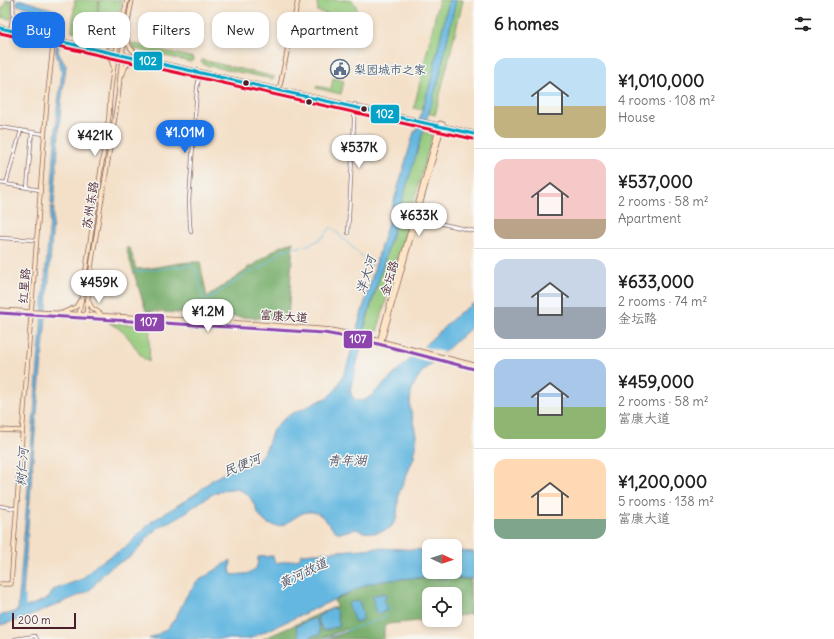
<!DOCTYPE html>
<html lang="en">
<head>
<meta charset="utf-8">
<style>
  :root { --surface:#fff; --page:#f2f2f2; --text:#222; --muted:#767676; --line:#e0e0e0; --accent:#1a73e8 }
  body { margin:0; font-family:Delius,"LXGW WenKai TC",sans-serif; background:var(--page); color:var(--text); height:100vh; display:flex; flex-direction:column; font-size:15px; white-space:nowrap }
  * { box-sizing:border-box; margin:0 }
  p { font-size:13px; color:var(--muted) }
  .icon { flex:none; width:22px; height:22px; fill:none; stroke:currentColor; stroke-width:2; stroke-linecap:round; stroke-linejoin:round }
  .map { position:relative; flex:1; overflow:hidden }
  .sheet { display:flex; flex-direction:column; background:var(--surface); width:360px }
  .sheet>* { flex:none }
  .top-card { position:absolute; left:12px; top:12px; width:380px; height:36px; display:flex; gap:8px }
  .needle { width:26px; rotate:93deg }
  .controls { position:absolute; left:422px; top:539px; display:grid; gap:8px }
  .controls a { display:grid; place-items:center; width:40px; height:40px; border-radius:8px; background:var(--surface); box-shadow:0 2px 6px #0003; font-size:20px }
  .scale { position:absolute; left:12px; bottom:10px; width:64px; box-sizing:border-box; padding-left:4px; border:2px solid #4a1f2b; border-top:0; font-size:11px; line-height:14px; white-space:nowrap; color:#4a1f2b; -webkit-text-stroke:3px #f6f6f2; paint-order:stroke }
  .price { position:absolute; translate:-50% -34px; padding:0 9px; border-radius:14px; background:#fff; color:#222; font-size:13px; line-height:26px; filter:drop-shadow(0 1px 2px #0008) }
  .price::after { content:''; position:absolute; left:50%; top:24px; width:12px; height:9px; margin-left:-6px; background:inherit; clip-path:polygon(0 0,100% 0,50% 100%) }
  .price.selected { background:var(--accent); color:#fff }
  ul { padding:0; list-style:none }
  li { display:flex; align-items:center; gap:12px; height:100px; padding:0 20px }
  li+li { border-top:1px solid var(--line) }
  li span { display:grid; place-items:center; flex:none; width:112px; height:80px; border-radius:12px; color:#555 }
  li>.icon { margin-inline-start:auto }
  span .icon { width:48px; height:48px; fill:#fffc; stroke-width:1 }
  li b { font-size:17px }
  h2 { display:flex; justify-content:space-between; align-items:center; height:48px; padding:0 20px; font-size:17px }
  .chip { padding:0 14px; border-radius:12px; background:var(--surface); box-shadow:0 2px 6px #0003; font-size:14px; line-height:36px }
  .chip.selected { background:var(--accent); color:#fff }
  main { display:flex; flex:1; min-height:0 }
  .map>svg:first-child { display:block }
</style>
</head>
<body>
<main>
<div class="map">
<svg width="474" height="639" viewBox="0 0 474 639">
  <rect width="100%" height="100%" fill="#f6f6f2"/>
  <filter id="ink" filterUnits="userSpaceOnUse"><feTurbulence type="fractalNoise" baseFrequency=".025" numOctaves="2"/><feDisplacementMap in="SourceGraphic" scale="8" xChannelSelector="R" yChannelSelector="G"/><feConvolveMatrix kernelMatrix="1 2 1 2 8 2 1 2 1" color-interpolation-filters="sRGB"/></filter>
  <filter id="wash" filterUnits="userSpaceOnUse"><feTurbulence type="fractalNoise" baseFrequency=".012" numOctaves="4" result="noise"/><feDisplacementMap in="SourceGraphic" scale="16" xChannelSelector="R" yChannelSelector="G"/><feGaussianBlur stdDeviation="0.9" result="paint"/><feColorMatrix in="noise" values="0 0 0 0 0 0 0 0 0 0 0 0 0 0 0 0 0 1.4 0 .05"/><feComposite in="paint" operator="in"/></filter>
  <g filter="url(#wash)">
    <rect width="100%" height="100%" fill="#f4e0c8"/>
    <path fill="#95ca7c" stroke="#707454" d="M6,0H11L12,18L10,19L0,17L2,16V8L5,6Z
      M75,0H99L92,35L72,31Z
      M100,0H122L114,37C109,46 101,42 93,40Z
      M318,0H351L356,5L357,13L352,18V21L317,11L318,9L317,4Z
      M439,0H449L430,84L422,110L414,108Z
      M456,0H463L435,115L428,113L439,79Z
      M130,43L194,58L191,62L135,49Z
      M202,60L275,77L272,79L205,65L201,62Z
      M333,78L344,81L341,94L316,88L317,86L331,89Z
      M422,132L431,134L432,137L377,332L372,335L363,333Z
      M109,323L150,326L149,362C140,358 137,349 131,341C125,333 118,327 109,323Z"/>
    <path fill="#78ae6c" stroke="#61664c" d="M293,242L288,320L146,311L126,248H130L136,269C158,269 178,261 200,262L207,297L247,270L248,267H251L279,247Z
      M411,578L470,579L471,614L455,616V594H429V620L388,624L384,627V639H327L347,632L346,629L319,639H263L337,606L334,600L368,584L384,580Z"/>
    <path fill="#64b7e0" stroke="#576b86" d="M17,0H21L52,9L57,11L62,16L58,52L66,66L61,104L54,205H52L51,203L56,126C58,120 57,116 57,110C58,99 63,78 61,67C60,62 57,58 56,53C55,41 59,32 57,19L50,13L17,5Z
      M449,0H456L439,79L363,331L357,329L414,132L416,131L430,84Z
      M51,207H54L47,306L34,444L22,609L49,598L53,590L82,579L96,565L126,547L151,522L197,493L212,480L229,470L247,466L257,461L266,449L273,430L279,423L289,415L328,397L337,388L346,369L354,342L362,344L350,390L352,396L356,400L363,401L370,397L458,314L474,303V325L422,372L415,382L411,392L410,406L416,435V446L413,454L415,455L399,493L397,515L396,520L391,527L386,530L376,533L364,532L355,529L340,533C327,529 326,513 312,512C295,510 288,531 271,525C254,520 257,495 240,490C217,484 197,506 180,516C172,521 161,525 154,531C146,538 142,547 133,554C125,561 113,564 105,572C99,578 95,586 87,592L23,619L0,625V615L9,614L18,610Z
      M376,548L429,550V572H455V551L474,552V579C439,577 403,576 368,584L249,639H149C156,635 165,631 170,625C181,613 183,596 195,585V583L231,560L230,570L232,575C248,573 258,576 258,557L273,556L275,563L299,559L301,554Z
      M385,593L386,597L384,600L387,610L377,615L372,596Z
      M359,601L363,613L362,620L355,623L348,604L351,602Z
      M333,608L336,610L340,626L323,631L318,620V616Z
      M315,618L319,625L320,635L312,636L309,639H300L296,626Z"/>
    <path fill="#f4e0c8" d="M421,346L444,352L434,363L411,357Z"/>
    <g fill="none" stroke-linecap="round" stroke-linejoin="round">
      <path stroke="#64b7e0" stroke-width="1" d="M135,272L191,265C200,269 198,292 205,301L207,300L248,273L263,267L283,250L305,246L317,241L324,236L331,227L370,264L376,267
        M323,639L383,618C393,612 388,608 391,599"/>
      <path stroke="#64b7e0" stroke-width="4" d="M23,597L24,612"/>
    </g>
  </g>
  <g filter="url(#ink)">
    <g fill="none" stroke-linecap="round" stroke-linejoin="round">
      <g stroke="#866362" stroke-width="4">
        <path id="street" d="M13,0L14,27
          M11,27L12,18
          M0,127L44,134
          M0,183L40,190
          M6,184L21,130
          M27,188L32,132
          M416,218L474,231
          M191,232L190,225L189,201L197,88L200,73
          M348,233L355,104
          M0,238L37,240
          M0,506L17,509
          M15,639L35,636L37,639"/>
      </g>
      <g stroke="#866362" stroke-width="5">
        <path id="secondary" d="M127,36C127,45 132,52 140,55
          M101,47C109,46 116,42 118,34
          M103,52L111,60L113,66
          M123,74C124,66 129,61 137,59
          M278,95L298,0
          M88,300L92,308L101,314
          M0,310L258,324L331,330L365,337L474,365
          M64,312L76,307L80,300
          M0,313L324,333L363,340L474,369
          M79,315L109,116C110,77 118,38 127,0
          M86,315L92,261L118,97L123,48L132,0
          M379,342L440,123
          M381,344L443,124
          M0,430L22,431
          M0,584H11L47,101L54,36"/>
      </g>
      <g stroke="#866362" stroke-width="7">
        <path id="highway" d="M0,28L474,134"/>
      </g>
      <use href="#street" stroke="#fff" stroke-width="2.5"/>
      <use href="#secondary" stroke="#fde5c5" stroke-width="3.5"/>
      <use href="#highway" stroke="#fabe6e" stroke-width="5.5"/>
      <g stroke="#f6f6f2" stroke-width="6">
        <path id="bus-1" d="M0,28L474,134"/>
      </g>
      <g stroke="#f6f6f2" stroke-width="6">
        <path id="bus-2" d="M0,33L473,139"/>
      </g>
      <g stroke="#f6f6f2" stroke-width="6">
        <path id="bus-3" d="M0,313L324,333L363,340L474,369"/>
      </g>
      <use href="#bus-1" stroke="#04a2c6" stroke-width="3"/>
      <use href="#bus-2" stroke="#e4002b" stroke-width="3"/>
      <use href="#bus-3" stroke="#8e44ad" stroke-width="3"/>
    </g>
  </g>
  <defs>
    <g id="civic-ring" transform="scale(1)"><circle r="9.5" fill="#f6f6f2" stroke="#5c6f8a" stroke-width="1.5"/><path d="M-.6-6.5H3V-4.5H.6V-3L4-1V1h2V6H-6V1h2V-1L-.6-3ZM-1.2 2.5V6h2.4V2.5Z" fill="#5c6f8a"/></g>
  </defs>
  <g fill-rule="evenodd">
    <use href="#civic-ring" x="340" y="69"/>
  </g>
  <g fill="#4a1f2b" stroke="#f6f6f2" stroke-width="1.5">
    <circle cx="246" cy="83" r="3.5"/>
    <circle cx="309" cy="102" r="3.5"/>
    <circle cx="364" cy="109" r="3.5"/>
  </g>
  <g text-anchor="middle" dominant-baseline="central" stroke-width="3" stroke-linejoin="round" paint-order="stroke">
    <g font-size="12" fill="#4e5e75" stroke="#f6f6f2" text-anchor="start">
      <text x="354" y="69">梨园城市之家</text>
    </g>
    <g font-size="12" fill="#4a1f2b" stroke="#f6f6f2">
      <text transform="translate(90 205) rotate(-81)">苏州东路</text>
      <text transform="translate(389 278) rotate(-74)">金坛路</text>
      <text transform="translate(24 286) rotate(-86)">红星路</text>
      <text transform="translate(284 316) rotate(4)">富康大道</text>
    </g>
    <g font-size="13" font-style="italic" fill="#53546a" stroke="#f6f6f2">
      <text transform="translate(366 275) rotate(-73)">洋大河</text>
      <text x="347" y="460">青年湖</text>
      <text transform="translate(242 465) rotate(-22)">民便河</text>
      <text transform="translate(22 467) rotate(-86)">树仁河</text>
      <text transform="translate(303 573) rotate(-26)">黄河故道</text>
    </g>
  </g>
  <g stroke="#f6f6f2" stroke-width="1.5">
    <rect x="133" y="51" width="30" height="20" rx="4" fill="#04a2c6"/>
    <rect x="370" y="104" width="30" height="20" rx="4" fill="#04a2c6"/>
    <rect x="134" y="313" width="31" height="19" rx="4" fill="#8e44ad"/>
    <rect x="343" y="330" width="30" height="19" rx="4" fill="#8e44ad"/>
  </g>
  <g font-size="11" text-anchor="middle" font-weight="bold" fill="#fff">
    <text x="148" y="65">102</text>
    <text x="385" y="118">102</text>
    <text x="149" y="326">107</text>
    <text x="358" y="343">107</text>
  </g>
</svg>
<div class="controls">
<a><svg class="needle" viewBox="-14 -14 28 28"><path d="M0-13l5 13h-10z" fill="#e53935"/><path d="M0 13l5-13h-10z" fill="#767676"/></svg></a>
<a><svg class="icon" aria-label="locate" viewBox="0 0 24 24"><circle cx="12" cy="12" r="6"/><path d="M12 2v4M12 18v4M2 12h4M18 12h4"/></svg></a>
</div>
<div class="scale">200 m</div>
<b class="price selected" style="left:185px;top:154px">¥1.01M</b>
<b class="price" style="left:95px;top:157px">¥421K</b>
<b class="price" style="left:359px;top:169px">¥537K</b>
<b class="price" style="left:419px;top:237px">¥633K</b>
<b class="price" style="left:99px;top:304px">¥459K</b>
<b class="price" style="left:208px;top:333px">¥1.2M</b>
<div class="top-card">
<a class="chip selected">Buy</a>
<a class="chip">Rent</a>
<a class="chip">Filters</a>
<a class="chip">New</a>
<a class="chip">Apartment</a>
</div>
</div>
<section class="sheet">
<h2>6 homes<svg class="icon" aria-label="filters" viewBox="0 0 24 24"><path d="M4 7h16M4 17h16"/><circle cx="9" cy="7" r="2"/><circle cx="15" cy="17" r="2"/></svg></h2>
<ul>
<li><span style="background:linear-gradient(#bfe0f5 60%,#c2b280 0)"><svg class="icon" aria-label="home" viewBox="0 0 24 24"><path d="M3 11l9-7 9 7M6 9v11h12V9"/></svg></span><div><b>¥1,010,000</b><p>4 rooms · 108 m²</p><p>House</p></div></li>
<li><span style="background:linear-gradient(#f6c9c9 75%,#b9a48a 0)"><svg class="icon" aria-label="home" viewBox="0 0 24 24"><path d="M3 11l9-7 9 7M6 9v11h12V9"/></svg></span><div><b>¥537,000</b><p>2 rooms · 58 m²</p><p>Apartment</p></div></li>
<li><span style="background:linear-gradient(#c9d6e8 60%,#9aa5b1 0)"><svg class="icon" aria-label="home" viewBox="0 0 24 24"><path d="M3 11l9-7 9 7M6 9v11h12V9"/></svg></span><div><b>¥633,000</b><p>2 rooms · 74 m²</p><p>金坛路</p></div></li>
<li><span style="background:linear-gradient(#a9c7e8 60%,#8fb573 0)"><svg class="icon" aria-label="home" viewBox="0 0 24 24"><path d="M3 11l9-7 9 7M6 9v11h12V9"/></svg></span><div><b>¥459,000</b><p>2 rooms · 58 m²</p><p>富康大道</p></div></li>
<li><span style="background:linear-gradient(#ffd9b3 75%,#7fa58c 0)"><svg class="icon" aria-label="home" viewBox="0 0 24 24"><path d="M3 11l9-7 9 7M6 9v11h12V9"/></svg></span><div><b>¥1,200,000</b><p>5 rooms · 138 m²</p><p>富康大道</p></div></li>
</ul>
</section>
</main>
</body>
</html>
